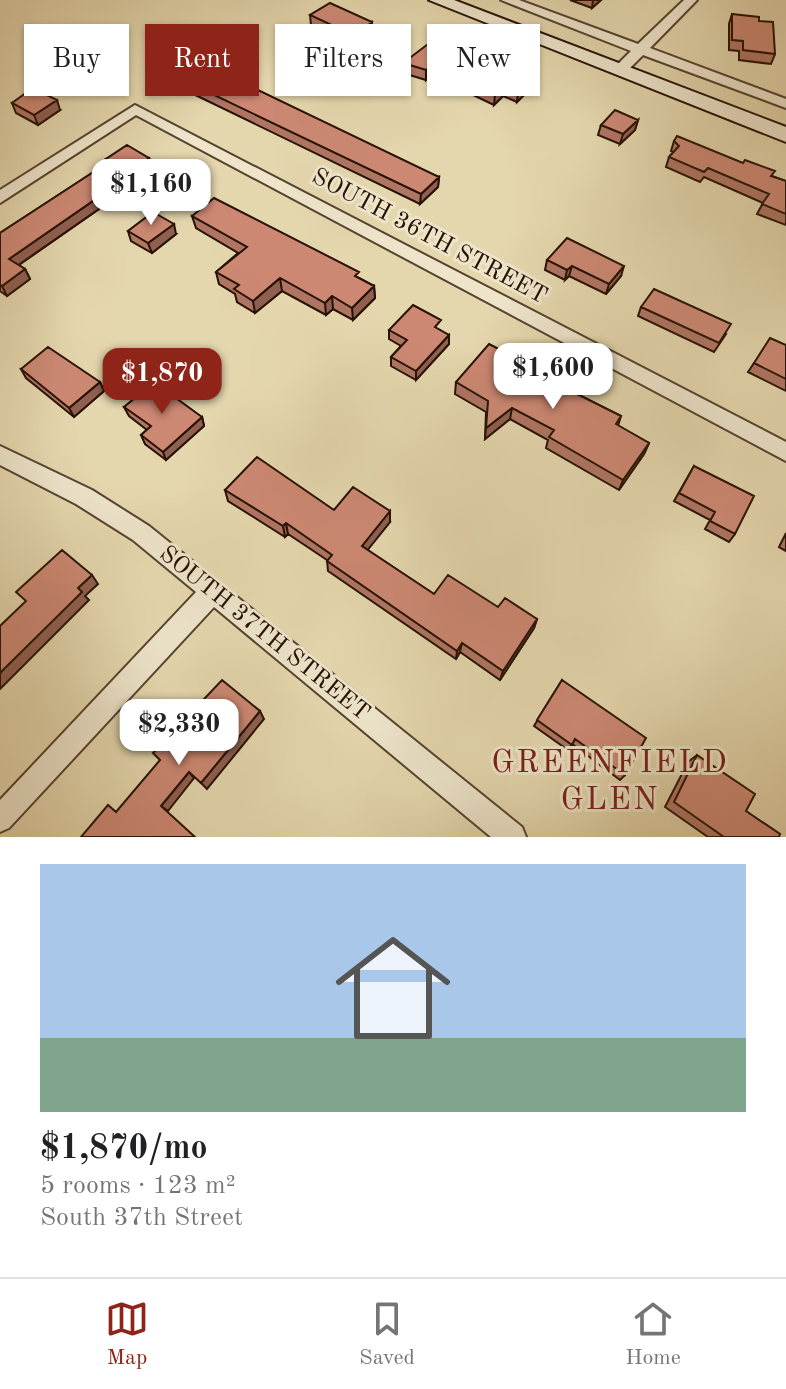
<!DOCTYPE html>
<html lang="en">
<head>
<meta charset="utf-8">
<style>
  :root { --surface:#fff; --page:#f2f2f2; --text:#202124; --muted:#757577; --line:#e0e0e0; --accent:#8f2418 }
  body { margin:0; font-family:"Old Standard TT",serif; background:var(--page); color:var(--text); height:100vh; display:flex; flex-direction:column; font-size:30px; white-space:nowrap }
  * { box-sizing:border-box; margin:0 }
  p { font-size:26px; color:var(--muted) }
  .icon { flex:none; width:44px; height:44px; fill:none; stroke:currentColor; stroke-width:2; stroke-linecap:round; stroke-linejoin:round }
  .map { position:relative; height:837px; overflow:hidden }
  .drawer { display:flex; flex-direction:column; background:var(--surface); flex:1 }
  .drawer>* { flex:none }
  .top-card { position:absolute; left:24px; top:24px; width:738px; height:72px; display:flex; gap:16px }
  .price { position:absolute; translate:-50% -68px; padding:0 18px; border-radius:16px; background:#fff; color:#222; font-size:26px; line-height:52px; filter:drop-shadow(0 2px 4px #0008) }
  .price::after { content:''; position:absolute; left:50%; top:48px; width:24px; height:18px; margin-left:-12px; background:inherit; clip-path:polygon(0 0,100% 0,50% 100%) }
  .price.active { background:var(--accent); color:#fff }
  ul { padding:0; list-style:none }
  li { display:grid; align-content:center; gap:16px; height:424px; padding:0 40px }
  li span { display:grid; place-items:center; height:248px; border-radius:0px; color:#555 }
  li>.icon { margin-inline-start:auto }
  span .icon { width:144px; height:144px; fill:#fffc; stroke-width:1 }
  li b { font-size:34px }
  .tag { padding:0 28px; border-radius:0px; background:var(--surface); box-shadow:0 2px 6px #0004; font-size:28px; line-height:72px }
  .tag.active { background:var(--accent); color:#fff }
  .tabs { display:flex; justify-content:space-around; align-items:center; height:112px; border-top:2px solid var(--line); background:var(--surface); font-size:22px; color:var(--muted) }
  .tabs a { display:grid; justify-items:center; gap:4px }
  .tabs .active { color:var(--accent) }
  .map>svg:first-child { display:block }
</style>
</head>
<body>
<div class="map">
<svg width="786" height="837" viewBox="0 0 786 837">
  <rect width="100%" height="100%" fill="#e4d6ad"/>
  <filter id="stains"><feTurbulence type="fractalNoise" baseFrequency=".0025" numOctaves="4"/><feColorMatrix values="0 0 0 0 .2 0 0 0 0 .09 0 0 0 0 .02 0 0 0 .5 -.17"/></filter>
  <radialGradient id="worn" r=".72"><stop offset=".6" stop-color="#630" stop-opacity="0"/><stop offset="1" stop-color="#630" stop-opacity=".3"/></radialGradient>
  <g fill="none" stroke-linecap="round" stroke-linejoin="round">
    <g stroke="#56422e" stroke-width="4">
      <path id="street" d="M501,0H519L638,44L684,0H697L650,48L786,99V108L643,55L625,73H615V67L631,51Z
        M135,105L786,442V461L136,115L0,203V190Z
        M0,446L92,490L149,526L522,827L526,837H491L214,607L9,828L0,832V800L196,592L133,540L76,504L0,465Z"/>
    </g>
    <g stroke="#271104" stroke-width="4">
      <path id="secondary" d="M429,0H454L786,127V142Z"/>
    </g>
    <use href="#street" fill="#ede4ca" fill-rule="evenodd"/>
    <use href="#secondary" fill="#ede4ca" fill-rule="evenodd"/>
  </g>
  <path fill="#af7563" stroke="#271104" stroke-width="2" d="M570,0H601L592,8Z
    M732,14L759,21L775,54L771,64L739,60V51L729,50V24Z
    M310,15L372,22V32L356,46L311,25Z
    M471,55L533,86L517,102L503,96L494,105L431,75L426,80L403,73V63Z
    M185,81L439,177L438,187L420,204L187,91Z
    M12,103L60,110L38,125L16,113Z
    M638,120L635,130L620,144L598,135L601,125Z
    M674,141L786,181V225L757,214L763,203L704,177L700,182L666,167L669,157L673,152L671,151Z
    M149,158L152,168L145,172L149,183L129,197L122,193L19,265L25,269L30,279L7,296L0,291V233L108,163L106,159Z
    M192,216L359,278L374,286L375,298L353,320L333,309L326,315L282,291L255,313L237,302L235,294L219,284L216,272L238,253L196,228Z
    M128,231L176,234L152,253L131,241Z
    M547,260L621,276L606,294L569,276L565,280L545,270Z
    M641,307L726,334L714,352L638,316Z
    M389,330H440L449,344L416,380L391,366V357L401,346L389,339Z
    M786,345V391L748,372L754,363Z
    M516,358L515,363L621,416L618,426L649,443L644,454L619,490L546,448L548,440L510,419L485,439L486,412L455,394L456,382Z
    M21,369L100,382L104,391L74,417L26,378Z
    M124,407L202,417L204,426L166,460L145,444L141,435L147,430L129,416Z
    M694,466L735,534L729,542L705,529L710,520L674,501Z
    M225,490L334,510L390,522L367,550L434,594L498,607L537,619L534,628L500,680L460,652L456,659L328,571L327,560L288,534L285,537L228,501Z
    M786,533V551L779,547Z
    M562,680L625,775L620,780L572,744L568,750L534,726Z
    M697,755L746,811L779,837H708L665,807L688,762Z"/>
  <path fill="#8f5f50" stroke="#271104" stroke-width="2" d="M593,0H601L592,8Z
    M372,22V32L356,46L355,36Z
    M432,65L431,75L426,80V70Z
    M534,76L533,86L517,102L518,92Z
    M505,86L503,96L494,105L495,95Z
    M57,100L60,110L38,125L34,115Z
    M638,120L635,130L620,144L623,134Z
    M149,158L152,168L138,177L135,167Z
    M146,173L149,183L129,197L126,187Z
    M439,177L438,187L420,204L421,194Z
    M119,183L122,193L14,268L9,259Z
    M174,224L176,234L152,253L148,243Z
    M572,266L569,276L565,280L567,270Z
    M624,266L621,276L606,294L609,284Z
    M25,269L30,279L7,296L2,286Z
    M280,278L282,291L255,313L253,301Z
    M374,286L375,298L353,320L352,308Z
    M332,296L333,309L326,315L325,303Z
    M449,335V344L416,380V371Z
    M100,382L104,391L74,417L69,408Z
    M512,408L510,419L485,439L486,428Z
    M202,417L204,426L166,460L163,452Z
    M649,443L644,454L619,490L623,480Z
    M390,511V522L362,557V546Z
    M286,523L288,534L285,537L283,526Z
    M92,575L98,584L85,596L89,600L0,689V673L78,588Z
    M537,619L534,628L500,680L503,671Z
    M462,643L460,652L456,659L457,651Z
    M260,711L264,719L207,789L201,783Z
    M189,772L194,778L168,811L161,806Z"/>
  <path fill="#cc8873" stroke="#271104" stroke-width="2" d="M330,3L372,22L355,36L310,15Z
    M732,14L759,17V21L773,22L775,54L743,50V41L732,40Z
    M432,41L446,46L451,43L471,51L468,54L534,76L518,92L505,86L495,95L432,65L426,70L403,63Z
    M208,66L439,177L421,194L185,81Z
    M33,88L57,100L34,115L12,103Z
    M615,110L638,120L623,134L601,125Z
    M677,136L743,163L745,160L775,171L771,176L786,181V214L762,204L769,194L708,168L704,172L669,157L679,146L674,141Z
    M127,145L149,158L135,167L146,173L126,187L119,183L9,259L25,269L2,286L0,285V233L110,161L106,159Z
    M214,198L359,272L355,276L374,286L352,308L332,296L325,303L280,278L253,301L234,289L239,285L216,272L247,247L192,216Z
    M153,212L174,224L148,243L128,231Z
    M567,238L624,266L609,284L572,266L567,270L547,260Z
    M654,289L731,324L719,343L641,307Z
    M413,305L441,320L435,327L449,335L416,371L391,357L407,340L389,330Z
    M770,338L786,345V379L754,363Z
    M489,344L516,358L513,362L621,416L616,424L649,443L623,480L549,437L554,430L512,408L486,428L488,401L456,382Z
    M48,347L100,382L69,408L21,369Z
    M154,382L202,417L163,452L141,435L151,426L124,407Z
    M257,457L334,510L353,487L390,511L362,546L434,594L448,575L498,607L505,598L537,619L503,671L462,643L457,651L327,561L332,555L286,523L283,526L225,490Z
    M694,466L754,496L735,534L710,521L715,512L679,493Z
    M62,550L92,575L78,588L82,592L0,673V626L26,601L16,592Z
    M222,680L260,711L201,783L189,772L161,806L195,837H81L108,805L116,812L160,760L153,753Z
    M562,680L646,738L625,775L575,739L572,745L537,720Z
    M697,755L755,794L746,811L780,834L779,837H724L674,802Z"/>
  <g text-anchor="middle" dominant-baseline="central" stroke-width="6" stroke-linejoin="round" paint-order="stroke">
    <g font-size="24" fill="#271104" stroke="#ede4ca">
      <text transform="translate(429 237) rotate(28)">SOUTH 36TH STREET</text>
      <text transform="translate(264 634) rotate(39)">SOUTH 37TH STREET</text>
    </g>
    <g font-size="32" letter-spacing="2" fill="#7a1f14" stroke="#ede4ca">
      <text x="610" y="764">GREENFIELD<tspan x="610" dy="37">GLEN</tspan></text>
    </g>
  </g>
  <rect width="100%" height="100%" filter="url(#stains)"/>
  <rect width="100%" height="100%" fill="url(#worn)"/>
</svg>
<b class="price" style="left:151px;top:227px">$1,160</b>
<b class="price" style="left:553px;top:411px">$1,600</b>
<b class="price active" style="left:162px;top:416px">$1,870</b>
<b class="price" style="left:179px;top:767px">$2,330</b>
<div class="top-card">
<a class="tag">Buy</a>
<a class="tag active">Rent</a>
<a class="tag">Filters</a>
<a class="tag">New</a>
</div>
</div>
<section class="drawer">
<ul>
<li><span style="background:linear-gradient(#a9c7e8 70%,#7fa58c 0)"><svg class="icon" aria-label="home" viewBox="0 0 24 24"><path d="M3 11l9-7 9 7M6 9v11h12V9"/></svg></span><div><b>$1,870/mo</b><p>5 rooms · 123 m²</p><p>South 37th Street</p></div></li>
</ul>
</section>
<nav class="tabs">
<a class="active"><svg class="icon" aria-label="map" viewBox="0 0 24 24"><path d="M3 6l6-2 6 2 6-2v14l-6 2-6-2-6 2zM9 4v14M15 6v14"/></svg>Map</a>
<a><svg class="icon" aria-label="saved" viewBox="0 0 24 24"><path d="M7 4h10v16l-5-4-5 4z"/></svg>Saved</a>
<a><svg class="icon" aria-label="home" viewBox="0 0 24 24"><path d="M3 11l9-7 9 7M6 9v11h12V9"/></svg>Home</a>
</nav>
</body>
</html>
